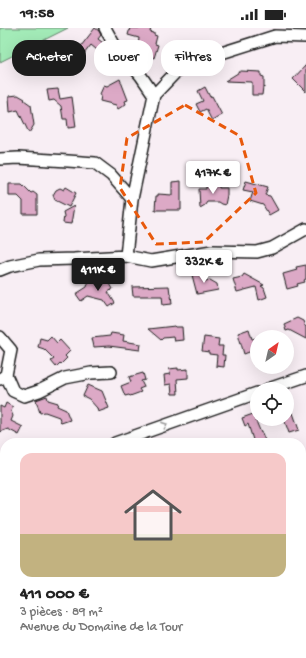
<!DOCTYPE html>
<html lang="fr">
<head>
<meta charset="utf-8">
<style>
  :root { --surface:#fff; --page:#f6f6f6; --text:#222; --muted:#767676; --line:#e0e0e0; --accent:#1c1c1c }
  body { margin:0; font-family:"Gochi Hand",sans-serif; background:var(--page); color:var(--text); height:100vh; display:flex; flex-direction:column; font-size:15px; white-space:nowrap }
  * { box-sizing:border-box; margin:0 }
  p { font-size:13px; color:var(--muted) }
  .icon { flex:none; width:22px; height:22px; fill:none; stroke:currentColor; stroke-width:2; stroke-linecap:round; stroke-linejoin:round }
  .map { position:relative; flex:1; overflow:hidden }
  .drawer { position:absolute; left:0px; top:410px; width:306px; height:220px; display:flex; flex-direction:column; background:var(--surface); border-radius:16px 16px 0 0; box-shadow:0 4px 16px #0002 }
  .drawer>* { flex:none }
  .guide { position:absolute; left:12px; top:12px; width:282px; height:36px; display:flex; gap:8px }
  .needle { width:26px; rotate:34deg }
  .buttons { position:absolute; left:250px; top:302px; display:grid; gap:8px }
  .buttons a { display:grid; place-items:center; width:44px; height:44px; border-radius:50%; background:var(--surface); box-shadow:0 4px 16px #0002; font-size:20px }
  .price { position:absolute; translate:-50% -34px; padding:0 9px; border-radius:4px; background:#fff; color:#222; font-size:13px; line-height:26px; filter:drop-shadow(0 1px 2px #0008) }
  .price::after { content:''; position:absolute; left:50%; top:24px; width:12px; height:9px; margin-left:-6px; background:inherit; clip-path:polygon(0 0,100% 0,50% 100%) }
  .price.current { background:var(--accent); color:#fff }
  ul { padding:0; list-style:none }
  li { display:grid; align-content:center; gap:8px; height:212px; padding:0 20px }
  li+li { border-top:1px solid var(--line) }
  li span { display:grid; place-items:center; height:124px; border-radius:12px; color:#555 }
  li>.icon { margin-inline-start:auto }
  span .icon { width:72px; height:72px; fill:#fffc; stroke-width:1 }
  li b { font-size:17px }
  .chip { padding:0 14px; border-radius:16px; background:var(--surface); box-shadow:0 4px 16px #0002; font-size:14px; line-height:36px }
  .chip.current { background:var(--accent); color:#fff }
  .status { display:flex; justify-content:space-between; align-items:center; height:28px; padding:0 20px; background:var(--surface); direction:ltr }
  .status svg { height:11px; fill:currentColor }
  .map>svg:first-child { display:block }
</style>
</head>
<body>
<div class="status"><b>19:58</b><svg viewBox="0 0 49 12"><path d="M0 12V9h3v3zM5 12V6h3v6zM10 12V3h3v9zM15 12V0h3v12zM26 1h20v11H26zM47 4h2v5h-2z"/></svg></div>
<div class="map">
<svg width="306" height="630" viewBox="0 0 306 630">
  <rect width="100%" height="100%" fill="#f8eef4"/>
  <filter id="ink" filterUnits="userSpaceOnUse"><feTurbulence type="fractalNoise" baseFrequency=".025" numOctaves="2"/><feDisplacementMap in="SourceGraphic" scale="8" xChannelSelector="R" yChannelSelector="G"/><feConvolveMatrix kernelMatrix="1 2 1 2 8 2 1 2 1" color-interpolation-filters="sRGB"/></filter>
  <g filter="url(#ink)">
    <path fill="#a3ebb8" stroke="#60846a" d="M0,0H68L0,34Z"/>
    <path fill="#dca9c6" stroke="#1c1c1c" d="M95,0L99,3L101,7L98,11L107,18L113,29L108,31L91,17L80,31L74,27Z
      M130,0H151L150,4L154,5V7L157,8L155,16L158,17L154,30L146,27L148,21L138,18L139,10L128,7Z
      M306,37V64L293,51Z
      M241,43L261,44V48L264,49V60L263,59L262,67H252V54L225,53Z
      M120,51L128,72L125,73L126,76L118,81L116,77L100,73L101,68L100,66L104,57L107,58Z
      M205,59L210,69L212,68L222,87L212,93L206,81L200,84L196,76L203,73L198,63Z
      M58,61L60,71L72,69L76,99L68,100L67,91H63L61,78L54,72L49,73L47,62Z
      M18,67L25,71L24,72L31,77L34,97L29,105L18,82L10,84L9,68Z
      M181,153V182H155L156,168H158V166L172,167V154Z
      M246,153L268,159L265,167L270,168L278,182L269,187L263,177L250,173L253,164L243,162Z
      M9,156H22L31,165L33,164L37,167V186H23V173L18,168H9Z
      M219,157V160H227V167L225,177L221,176L218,174H207L205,177L200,180L199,161H206V158Z
      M66,159L76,165L69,179L55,172L53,167L56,162L60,160L64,162Z
      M74,178L71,196L63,195L64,188L63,184Z
      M306,237V251L304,252L305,254L297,256L298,258L287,261L283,246L297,242L296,239Z
      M203,244L205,253L210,252L217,256L218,262L197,266L192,247Z
      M244,246L264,257L261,258L264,260L267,269L259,272L256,259L237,264L233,251L242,249Z
      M97,251L109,254L113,261L108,264L115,275L109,279L104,272L88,268L81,273L76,266L87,259L89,252L97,253Z
      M169,258L170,266H171L172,276L163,277L162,268H133L132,259Z
      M297,290L303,293L305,298L306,299V311L289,302L286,303L284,296Z
      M175,298L176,299H182L183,312L174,313L173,309L163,310L161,312L148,301Z
      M249,301L252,311L257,310V321L244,326L238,305Z
      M111,305L124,307L123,313L141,316L140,322L109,318L94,319L92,310L110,308Z
      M51,308L57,315L60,312L70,323L65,328L67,330L61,336L60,335L56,339L51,333L54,331L44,321L38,319L40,310L47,312Z
      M204,309L219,311L218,318H223L222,327H225L224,339L216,338L217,327L209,326V324L202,323Z
      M178,340V342L188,341V350L177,351L178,366H172L171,356L165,357L164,347L170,346L169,341Z
      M143,345L145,352L141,353L144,359L139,361L141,364L130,368L129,367L125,368L121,358L131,354L129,349Z
      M88,357L102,363L109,380L98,384L97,380L89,371L83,368Z
      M47,368L48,372L58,375L57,378L66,382L70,392L61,395L59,389L45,384L40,385L36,372Z
      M6,375L13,379L11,383L13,388L11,393L23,399L19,407L8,401L0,404V378L4,380Z
      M293,385L299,402L289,405L284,391H287V387Z
      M253,386L261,405H262L266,415H254L248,396L245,398L242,390Z"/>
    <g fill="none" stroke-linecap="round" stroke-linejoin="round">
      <g stroke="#1c1c1c" stroke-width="14">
        <path id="minor" d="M105,0L120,27L129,34L141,48L154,67
          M0,131L18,130L68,133L95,135L111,147L132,171
          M126,228L132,171L154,67L176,44L215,27L275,8L306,9
          M0,242L10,238L39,232L74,231L126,228L151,233L212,223L257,224L272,220L306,201
          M0,309L11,322L6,347L0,351
          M6,347L13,363L24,368L39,363L65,350L91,345L111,344
          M268,361L306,348
          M115,415L257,365
          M0,454L5,452
          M0,563L5,561"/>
      </g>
      <use href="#minor" stroke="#fff" stroke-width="11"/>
    </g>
    <defs><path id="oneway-chevron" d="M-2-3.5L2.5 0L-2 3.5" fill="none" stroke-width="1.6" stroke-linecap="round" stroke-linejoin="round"/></defs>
    <use stroke="#999" href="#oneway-chevron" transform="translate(165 397) rotate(-20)"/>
  </g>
  <path fill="none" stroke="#e8590c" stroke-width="3" stroke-dasharray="8 5" stroke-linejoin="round" d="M185,77L240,108L256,165L204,214L156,216L120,160L127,110Z"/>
</svg>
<div class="buttons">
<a><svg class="needle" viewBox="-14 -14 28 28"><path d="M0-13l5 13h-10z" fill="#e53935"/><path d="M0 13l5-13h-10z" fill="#767676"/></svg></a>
<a><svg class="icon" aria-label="locate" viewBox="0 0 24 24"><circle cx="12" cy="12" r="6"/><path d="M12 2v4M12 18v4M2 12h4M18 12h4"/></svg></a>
</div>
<b class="price" style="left:213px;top:167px">417K €</b>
<b class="price" style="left:204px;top:256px">332K €</b>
<b class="price current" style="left:98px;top:264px">411K €</b>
<div class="guide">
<a class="chip current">Acheter</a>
<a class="chip">Louer</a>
<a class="chip">Filtres</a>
</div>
<section class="drawer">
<ul>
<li><span style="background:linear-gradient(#f6c9c9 65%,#c2b280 0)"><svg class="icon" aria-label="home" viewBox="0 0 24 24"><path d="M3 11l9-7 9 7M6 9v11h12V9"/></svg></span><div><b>411 000 €</b><p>3 pièces · 89 m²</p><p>Avenue du Domaine de la Tour</p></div></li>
</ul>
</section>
</div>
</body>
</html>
